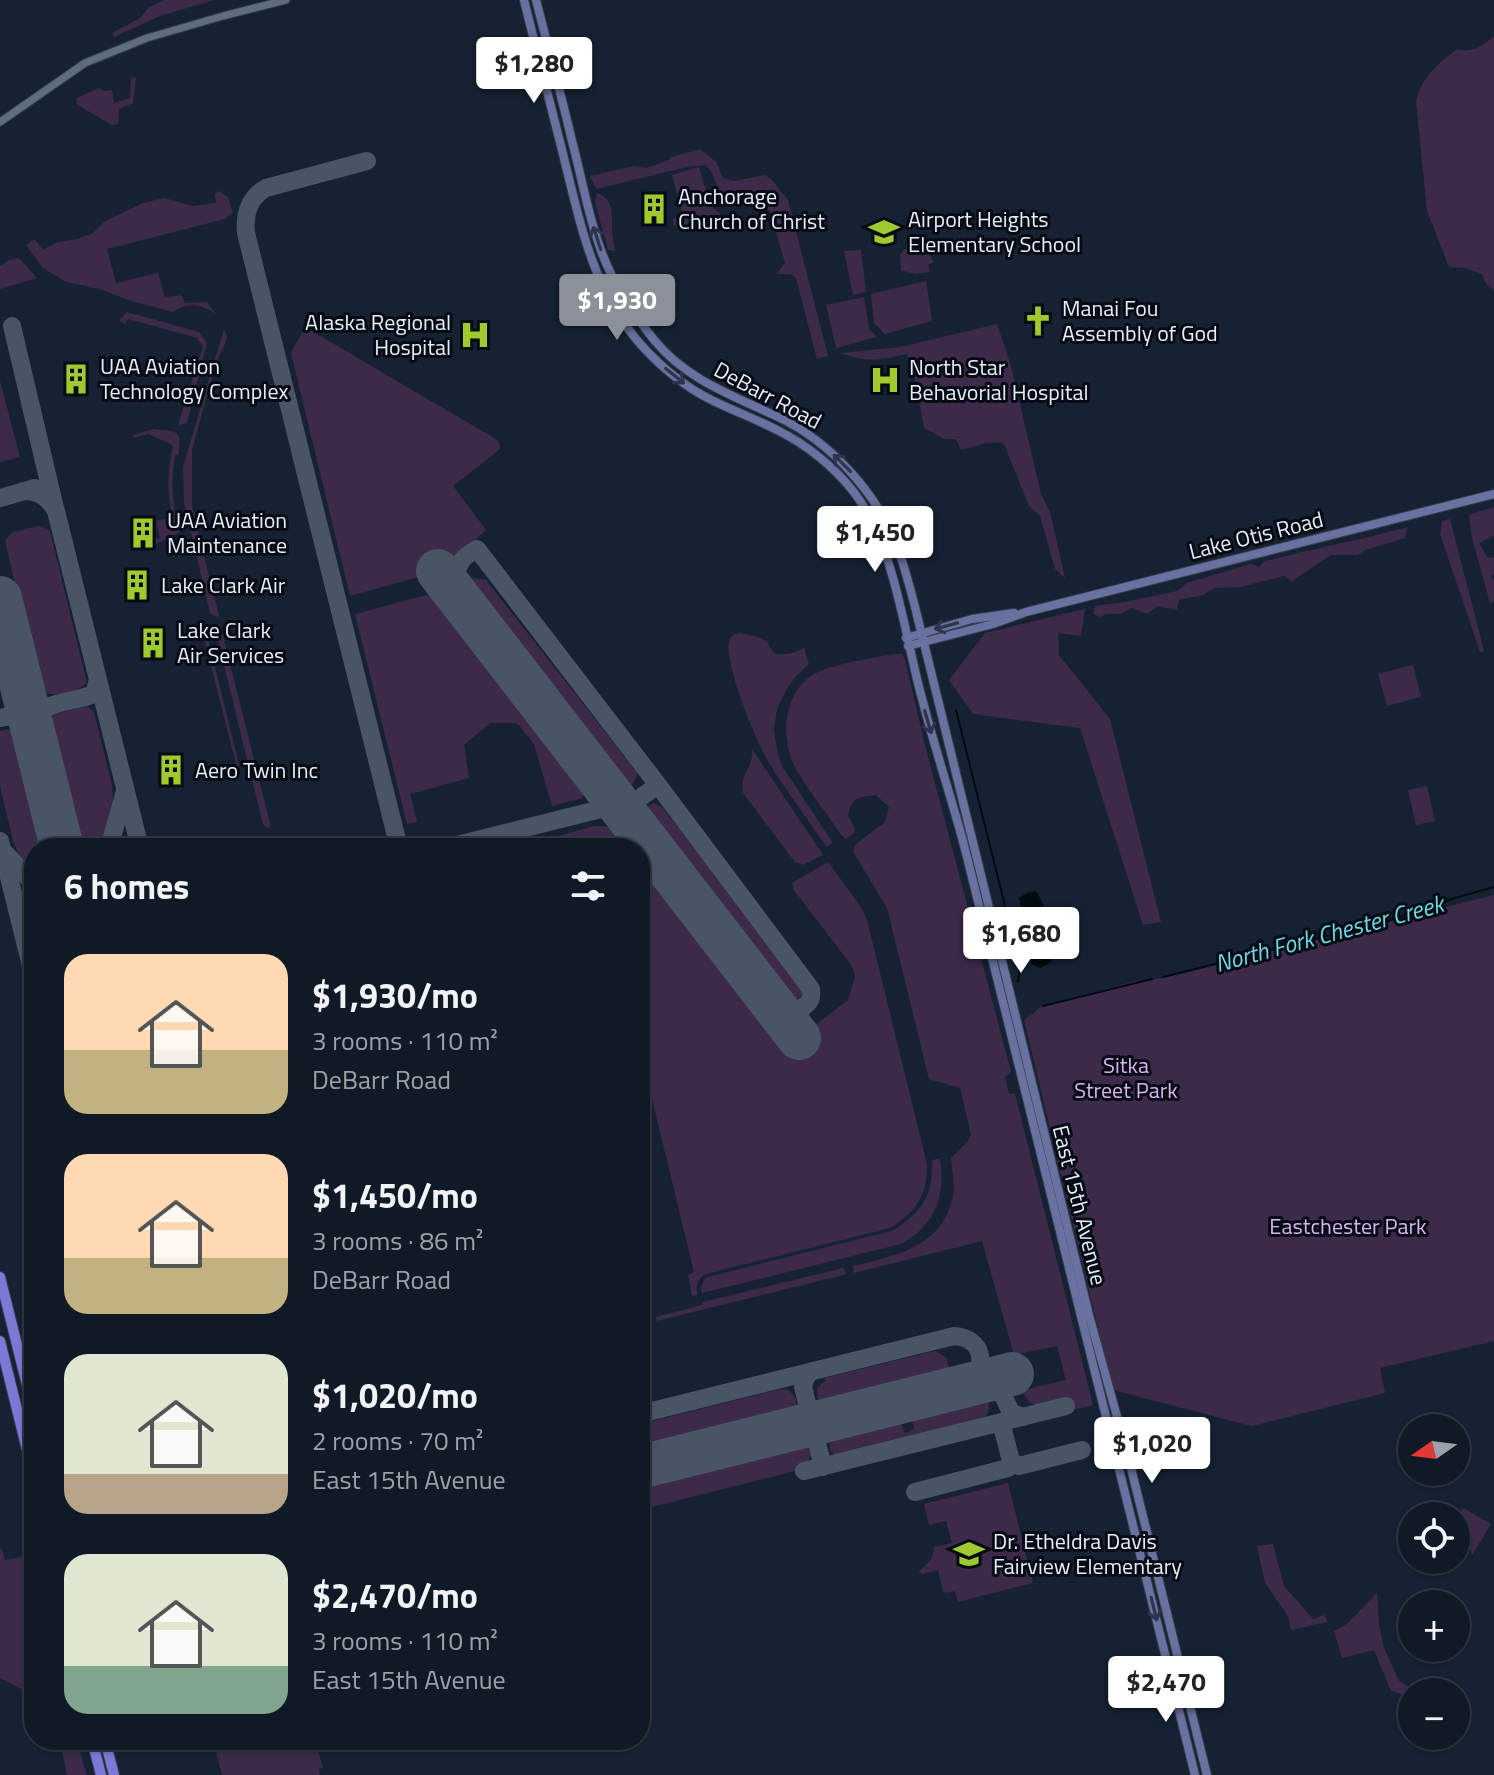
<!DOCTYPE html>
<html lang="en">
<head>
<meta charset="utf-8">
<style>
  :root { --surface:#101a26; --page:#1e2732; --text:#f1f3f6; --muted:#9ca1a7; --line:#303843; --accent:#8c9099 }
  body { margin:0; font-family:"Titillium Web",sans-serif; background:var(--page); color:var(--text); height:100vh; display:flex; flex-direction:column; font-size:30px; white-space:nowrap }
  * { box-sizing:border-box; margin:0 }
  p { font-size:26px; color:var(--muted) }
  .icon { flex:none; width:44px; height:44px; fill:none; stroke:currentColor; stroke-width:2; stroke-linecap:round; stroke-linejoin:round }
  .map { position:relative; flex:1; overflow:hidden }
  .details { position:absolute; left:24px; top:838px; width:626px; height:912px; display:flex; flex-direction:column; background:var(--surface); border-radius:32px; box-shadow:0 2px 6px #0004,0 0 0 2px var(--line) }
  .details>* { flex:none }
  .needle { width:52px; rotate:256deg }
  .tools { position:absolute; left:1398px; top:1414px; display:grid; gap:16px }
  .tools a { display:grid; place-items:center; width:72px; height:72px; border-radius:50%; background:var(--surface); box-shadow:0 2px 6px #0004,0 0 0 2px var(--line); font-size:40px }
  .price { position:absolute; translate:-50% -68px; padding:0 18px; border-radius:8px; background:#fff; color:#222; font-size:26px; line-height:52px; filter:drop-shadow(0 2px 4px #0008) }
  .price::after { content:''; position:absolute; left:50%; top:48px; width:24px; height:18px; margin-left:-12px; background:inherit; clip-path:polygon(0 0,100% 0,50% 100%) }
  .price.selected { background:var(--accent); color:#fff }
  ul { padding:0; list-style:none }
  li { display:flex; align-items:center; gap:24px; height:200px; padding:0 40px }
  li span { display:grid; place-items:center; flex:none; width:224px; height:160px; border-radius:24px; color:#555 }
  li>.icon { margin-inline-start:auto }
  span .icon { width:96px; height:96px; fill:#fffc; stroke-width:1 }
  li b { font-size:34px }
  h2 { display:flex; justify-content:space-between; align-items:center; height:96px; padding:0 40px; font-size:34px }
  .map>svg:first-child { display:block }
</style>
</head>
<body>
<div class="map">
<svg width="1494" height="1775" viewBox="0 0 1494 1775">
  <rect width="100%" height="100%" fill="#162233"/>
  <path fill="#3d2a4b" d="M165,0H214L160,16L114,37L112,33L140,18L149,7Z
    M1494,36V291L1485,282L1482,274L1465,268L1449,267L1427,211L1416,101C1423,75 1437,65 1457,49C1472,54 1484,45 1494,36Z
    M131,77L136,78L133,103L119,109L118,124L112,125L76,104L77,98L99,88L104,91L112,90L114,103L130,98Z
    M700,149L716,162L723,178L734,181L765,175L772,180L788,200L828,356L817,359L796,278L790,274H776L785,263L770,211L758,207L725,204L711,171L705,165L687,167L596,189L590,176L634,166L646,168L669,160L671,157Z
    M699,167L710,205L720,214L723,222L692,230L689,224L678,227L674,225L673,219L683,216L672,175Z
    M218,191L228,197L233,212L225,219L107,249L116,283L158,273L165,297L181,295L185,303L207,302L216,314C201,304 187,301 173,312L128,300L100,289L66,282L43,268L26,245L35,239L43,250L56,243L77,239L93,233L104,222L143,203L164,198L193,206L216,203L215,194Z
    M597,193C614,199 612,214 612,229C612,236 614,244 615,251L608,250L595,202Z
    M912,242L917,245L923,244L934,262L928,265L930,272L915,274L901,270L900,254Z
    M861,250L866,292L853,295L844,251Z
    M19,258L37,278L0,289V266L9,260Z
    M926,281L932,321L885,334L874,323L871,294Z
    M864,297L869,329L877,337L836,348L826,305Z
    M127,312L199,332L207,343L187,423L178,425L203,346L197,338L128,319L125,324L119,321Z
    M997,324L1011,366L1041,494L1050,512L1065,578L1055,569L1040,516L1029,506L1004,444L1001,442L986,443L961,450L956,439H945L924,428L915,380L907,354C879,360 869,363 841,353L900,347Z
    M305,327L494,438L499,442L500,449L453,486L486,530L447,566L432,573L350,596L291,353Z
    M224,329L227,336L226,342L215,365L192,450V507L219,616L216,617L210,613L184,503L183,467Z
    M0,381L20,457L0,462Z
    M153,429C176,432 183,428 178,455H175C170,482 172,506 180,532L154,545L152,540L160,538L156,521L173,517C166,492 168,471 173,445L148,434L133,438V435Z
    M1494,507V536L1479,543L1488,558L1494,557V573L1491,576L1494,581V601L1490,603L1472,538L1469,515Z
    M1450,519L1484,651L1480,652L1440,534L1442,521Z
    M38,526L50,531L87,683C75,693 53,699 40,690L5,541L11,533Z
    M1408,527L1405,538L1365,550L1358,555H1331L1292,581L1284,576L1241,587L1214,588L1203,595L1179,600L1177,610L1158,606L1147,614L1132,608L1120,614H1106L1101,617L1093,614L1095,606L1125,602L1177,591L1187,583L1250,564L1260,567L1263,562C1311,549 1360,540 1408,527Z
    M470,578L486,580L638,774L632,785L625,787L618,784L473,597L469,584Z
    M434,593H437L585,781L584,793L582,798L552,806L534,744L517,723H490L464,745L469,778L410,794L417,822L407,824L355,614Z
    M1085,609L1081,636L1058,633L1059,655L1110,719L1161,922L1143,925L1080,728L973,714L949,680L985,633Z
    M220,624L271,827L266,828L263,824L215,629L216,625Z
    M740,633C748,635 760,636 766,641C773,649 770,656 786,654C792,654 799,650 805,648L806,656L809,664L795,677L785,692L777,709L774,729L777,750L782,766L831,840L832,843L828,846H826C806,817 784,788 766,758C756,740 721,657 730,639C733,634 735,634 740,633Z
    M205,637L208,638L239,765L237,768L204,638Z
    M896,654H902L905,660L925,745L1011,1072L1005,1077L1009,1094H1015L1093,1405L1072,1410L1069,1398C1050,1403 1034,1414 1023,1393L1024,1390L1066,1380L1057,1346L1014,1355L982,1241L854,1273L853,1266C895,1256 943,1247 953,1196C955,1184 952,1170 951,1158L968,1141L971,1135L960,1088L929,1079L887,908L854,853V848L856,844L885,822L889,807L876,795C859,797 852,796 848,816L855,828L854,833L846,839L841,835C827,813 809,792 796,769C779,738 783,689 818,672C835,664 876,657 896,654Z
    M1413,665L1421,697L1387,706L1378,674Z
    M87,706L94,712L112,785L113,799L101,848H82L50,721L55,714Z
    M11,729L16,734L42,848H34V870L19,855L13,841L0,786V731Z
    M752,749L823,855L803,865L795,862L743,793C739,772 754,769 752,749Z
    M1427,786L1435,821L1416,825L1408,790Z
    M653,803L662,807L802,982L804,994L794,1000L787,997L645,819C643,811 646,807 653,803Z
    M594,826C616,825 620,832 633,848H549L548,839Z
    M640,857L788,1046L848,1000L855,977L852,966L793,889L792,883L828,862L861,907L867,920L927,1164C928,1195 916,1212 890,1228L705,1274C697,1280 696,1285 697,1295L692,1296L688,1275L694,1272L640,1049Z
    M1494,895V1341L1380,1368L1385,1393L1252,1426L1113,1390L1024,1020L1034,1013L1040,1007L1136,981L1140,983L1188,972Z
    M936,1159H940C946,1196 935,1226 901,1244L702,1293L701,1288L704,1280L708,1277L892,1231C921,1213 933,1197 932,1161Z
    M843,1268L847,1274L657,1321L656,1317L702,1305L703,1302Z
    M935,1351L946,1357L949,1367L945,1375L939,1378L828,1406L818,1400L817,1388L825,1381V1378Z
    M781,1389L789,1390L796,1399C797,1407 796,1412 789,1416L640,1452V1424Z
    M982,1397L986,1398C990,1405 990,1412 984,1418L835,1455L831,1452L829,1443L837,1433L898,1417L900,1418L904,1432L906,1433L914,1429L911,1415Z
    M795,1443L807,1446L811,1455L807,1465L802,1466L803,1469L640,1510V1482Z
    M1008,1483L1033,1583L958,1602L955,1591L946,1593L943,1591L938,1570L922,1574L919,1572L920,1570C928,1563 934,1559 934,1547L952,1543L946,1521L929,1525L924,1504Z
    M1463,1508L1491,1524L1472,1555L1460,1510Z
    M1273,1544L1284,1586L1313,1619L1324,1615L1328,1622L1291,1630L1288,1616L1265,1583L1257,1546Z
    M0,1549H2L5,1560L34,1554V1699L29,1693L0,1678Z
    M1377,1593L1379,1625L1384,1648L1399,1681L1417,1692H1412V1718C1407,1701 1410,1695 1391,1691L1374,1650L1342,1658L1334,1631L1347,1624Z
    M46,1740H76L87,1775H67L62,1750L53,1748Z
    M213,1740H315L323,1768L319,1769L320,1775H222Z"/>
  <path fill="#000c0e" d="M1036,891C1044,903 1059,941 1055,955C1053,962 1046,965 1040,968L1032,964L1019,898L1027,893Z"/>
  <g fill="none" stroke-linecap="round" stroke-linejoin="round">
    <path stroke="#000c0e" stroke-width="2" d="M956,710L1020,966L1018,982
      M1163,977L1388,921L1455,898L1494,887
      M1043,1006L1152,979"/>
    <path stroke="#495464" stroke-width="18" d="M367,161L266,188C250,197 244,214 246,233L399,848
      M12,326L55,508
      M23,491C39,491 48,497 56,511L140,848
      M0,498L35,488
      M470,613C464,599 450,577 461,562C464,556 472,552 477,549L658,785L811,989C812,997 811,1002 803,1007C787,1017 773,999 762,989
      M23,690L33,703L49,706
      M0,718C18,714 25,720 34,736
      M34,736C34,699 64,705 91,695L95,691L98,679
      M0,841L34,978
      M109,848L125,791
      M445,848L637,800L658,785
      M3,851L34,884
      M812,1371L806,1377L803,1387L823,1467
      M980,1382C1005,1383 1001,1397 1012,1413L1023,1417
      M640,1414L954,1336C984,1338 988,1367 968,1385
      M789,1430C802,1430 811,1432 817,1444
      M817,1444C818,1428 827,1423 841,1417
      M1011,1461L1019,1466L1082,1450
      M804,1471L1066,1406
      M915,1492L1008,1468L1011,1461L1001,1422"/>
    <path stroke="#495464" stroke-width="44" d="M438,571L799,1038
      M0,598L62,848
      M640,1467L1012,1374"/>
    <g stroke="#343d4b" stroke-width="9">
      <path id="tertiary" d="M0,122L85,63L147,38L223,16L286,0"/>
    </g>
    <g stroke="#343d4b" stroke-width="10">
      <path id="secondary" d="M524,0C536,49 549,98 561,146C585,242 597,320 682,382C711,404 747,414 779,431C807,445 834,467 853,491C896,546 904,636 923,702C936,753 953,802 966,853L1195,1775
        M536,0C548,47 561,94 572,141C582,178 588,217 602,253C614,285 633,314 655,341C687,380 734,396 778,417C831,442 878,494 898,549C909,579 916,612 924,643L1089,1315L1129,1460L1207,1775
        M906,638L972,619L1014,613
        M908,646L993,624L1026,612L1494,494"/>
    </g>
    <g stroke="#343d4b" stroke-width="12">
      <path id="trunk" d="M0,1277L34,1413
        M0,1341L34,1478
        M92,1740L101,1775
        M105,1740L114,1775"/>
    </g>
    <use href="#tertiary" stroke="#5e6c80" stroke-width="7"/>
    <use href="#secondary" stroke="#6971a0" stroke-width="8"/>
    <use href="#trunk" stroke="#7b79d6" stroke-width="10"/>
  </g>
  <defs><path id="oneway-shaft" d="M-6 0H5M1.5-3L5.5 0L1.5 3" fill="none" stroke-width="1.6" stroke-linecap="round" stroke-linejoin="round" transform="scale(2)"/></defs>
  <g stroke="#2e344b">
    <use href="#oneway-shaft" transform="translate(597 238) rotate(-108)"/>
    <use href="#oneway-shaft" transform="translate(675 376) rotate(39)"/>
    <use href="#oneway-shaft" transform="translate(842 463) rotate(-135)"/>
    <use href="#oneway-shaft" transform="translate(946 626) rotate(165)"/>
    <use href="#oneway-shaft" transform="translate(928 722) rotate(74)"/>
    <use href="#oneway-shaft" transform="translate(1154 1609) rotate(76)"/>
  </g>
  <defs>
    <g id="building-bare" transform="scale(2.4)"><path d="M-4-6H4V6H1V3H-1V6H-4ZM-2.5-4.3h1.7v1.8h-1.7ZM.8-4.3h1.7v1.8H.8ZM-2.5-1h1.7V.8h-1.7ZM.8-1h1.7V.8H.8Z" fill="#9eca2f" stroke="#070b13" stroke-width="2.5" paint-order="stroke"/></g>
    <g id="school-bare" transform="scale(2.4)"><path d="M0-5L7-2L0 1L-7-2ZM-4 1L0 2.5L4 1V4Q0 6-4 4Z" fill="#9eca2f" stroke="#070b13" stroke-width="2.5" paint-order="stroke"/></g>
    <g id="church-bare" transform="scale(2.4)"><path d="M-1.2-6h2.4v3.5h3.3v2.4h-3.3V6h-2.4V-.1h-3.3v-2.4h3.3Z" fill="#9eca2f" stroke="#070b13" stroke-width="2.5" paint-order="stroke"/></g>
    <g id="hospital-bare" transform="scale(2.4)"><path d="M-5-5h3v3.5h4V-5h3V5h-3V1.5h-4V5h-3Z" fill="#9eca2f" stroke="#070b13" stroke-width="2.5" paint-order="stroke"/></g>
  </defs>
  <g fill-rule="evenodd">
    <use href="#building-bare" x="654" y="209"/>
    <use href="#school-bare" x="884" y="232"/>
    <use href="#church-bare" x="1038" y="321"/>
    <use href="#hospital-bare" x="475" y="335"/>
    <use href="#building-bare" x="76" y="379"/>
    <use href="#hospital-bare" x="885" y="380"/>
    <use href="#building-bare" x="143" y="533"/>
    <use href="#building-bare" x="137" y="585"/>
    <use href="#building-bare" x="153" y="643"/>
    <use href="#building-bare" x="171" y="770"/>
    <use href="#school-bare" x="969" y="1554"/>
  </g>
  <g text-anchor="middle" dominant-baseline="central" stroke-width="6" stroke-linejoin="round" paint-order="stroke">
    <g font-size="22" fill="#e4edf8" stroke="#070b13" text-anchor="start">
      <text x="678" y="196">Anchorage<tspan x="678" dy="25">Church of Christ</tspan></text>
      <text x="908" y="219">Airport Heights<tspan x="908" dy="25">Elementary School</tspan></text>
      <text x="1062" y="308">Manai Fou<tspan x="1062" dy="25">Assembly of God</tspan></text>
      <text x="451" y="322" text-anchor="end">Alaska Regional<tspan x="451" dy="25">Hospital</tspan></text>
      <text x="100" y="366">UAA Aviation<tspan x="100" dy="25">Technology Complex</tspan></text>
      <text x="909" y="367">North Star<tspan x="909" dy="25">Behavorial Hospital</tspan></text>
      <text x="167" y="520">UAA Aviation<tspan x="167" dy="25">Maintenance</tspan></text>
      <text x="161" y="585">Lake Clark Air</text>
      <text x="177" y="630">Lake Clark<tspan x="177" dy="25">Air Services</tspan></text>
      <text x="195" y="770">Aero Twin Inc</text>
      <text x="993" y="1541">Dr. Etheldra Davis<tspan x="993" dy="25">Fairview Elementary</tspan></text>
    </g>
    <g font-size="22" fill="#e4edf8" stroke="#070b13">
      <text transform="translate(768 395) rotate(28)">DeBarr Road</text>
      <text transform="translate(1256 535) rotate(-14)">Lake Otis Road</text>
      <text transform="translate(1080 1205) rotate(76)">East 15th Avenue</text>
    </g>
    <g font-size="22" fill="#d8b2f5" stroke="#070b13">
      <text x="1126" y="1065">Sitka<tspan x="1126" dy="25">Street Park</tspan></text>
      <text x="1348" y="1226">Eastchester Park</text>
    </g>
    <g font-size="24" font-style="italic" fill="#6dd9e4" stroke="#070b13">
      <text transform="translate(1329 933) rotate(-15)">North Fork Chester Creek</text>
    </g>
  </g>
</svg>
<div class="tools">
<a><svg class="needle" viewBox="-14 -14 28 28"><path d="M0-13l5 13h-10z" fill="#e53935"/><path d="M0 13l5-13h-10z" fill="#9ca1a7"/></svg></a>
<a><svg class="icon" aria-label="locate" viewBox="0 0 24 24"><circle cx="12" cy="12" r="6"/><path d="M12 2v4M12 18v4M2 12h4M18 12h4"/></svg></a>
<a>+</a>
<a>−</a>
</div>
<b class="price" style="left:534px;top:105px">$1,280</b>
<b class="price selected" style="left:617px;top:342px">$1,930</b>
<b class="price" style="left:875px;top:574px">$1,450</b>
<b class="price" style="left:1021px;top:975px">$1,680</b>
<b class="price" style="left:1152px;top:1485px">$1,020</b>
<b class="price" style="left:1166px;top:1724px">$2,470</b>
<section class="details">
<h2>6 homes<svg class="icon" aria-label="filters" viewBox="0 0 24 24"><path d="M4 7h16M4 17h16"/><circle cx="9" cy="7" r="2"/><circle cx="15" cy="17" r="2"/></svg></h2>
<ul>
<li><span style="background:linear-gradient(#ffd9b3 60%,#c2b280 0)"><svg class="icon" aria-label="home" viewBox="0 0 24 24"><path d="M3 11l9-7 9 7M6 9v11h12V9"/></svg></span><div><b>$1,930/mo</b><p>3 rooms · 110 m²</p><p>DeBarr Road</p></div></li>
<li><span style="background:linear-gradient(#ffd9b3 65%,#c2b280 0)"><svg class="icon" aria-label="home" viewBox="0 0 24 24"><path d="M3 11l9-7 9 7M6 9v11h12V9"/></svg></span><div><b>$1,450/mo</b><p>3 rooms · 86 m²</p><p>DeBarr Road</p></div></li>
<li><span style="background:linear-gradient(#dfe7d0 75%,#b9a48a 0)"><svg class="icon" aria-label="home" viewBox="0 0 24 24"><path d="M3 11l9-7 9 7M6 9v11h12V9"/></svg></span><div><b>$1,020/mo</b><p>2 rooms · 70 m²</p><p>East 15th Avenue</p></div></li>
<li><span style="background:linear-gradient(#dfe7d0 70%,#7fa58c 0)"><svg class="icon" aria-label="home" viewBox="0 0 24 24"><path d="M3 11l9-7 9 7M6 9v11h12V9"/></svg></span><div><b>$2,470/mo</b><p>3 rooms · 110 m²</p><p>East 15th Avenue</p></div></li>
</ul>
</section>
</div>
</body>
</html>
